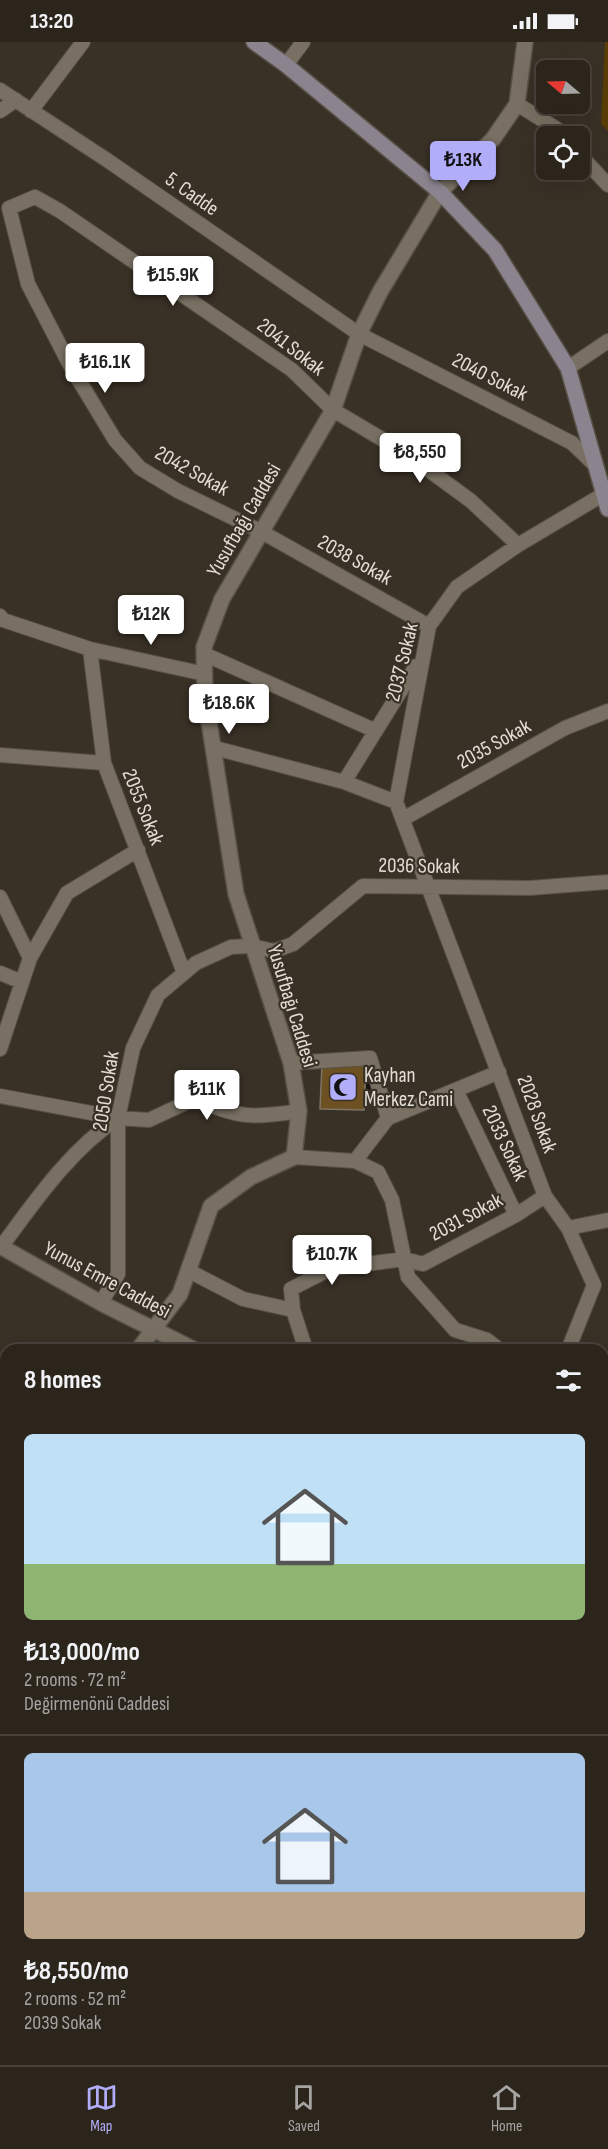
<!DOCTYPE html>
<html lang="en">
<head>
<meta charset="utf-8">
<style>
  :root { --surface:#2b251c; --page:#373129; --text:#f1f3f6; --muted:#a6a5a3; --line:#47423b; --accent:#b2adf9 }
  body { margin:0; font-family:"Sofia Sans Condensed",sans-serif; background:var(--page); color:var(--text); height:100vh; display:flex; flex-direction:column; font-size:22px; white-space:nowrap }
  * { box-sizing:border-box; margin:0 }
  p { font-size:20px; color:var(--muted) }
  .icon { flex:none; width:33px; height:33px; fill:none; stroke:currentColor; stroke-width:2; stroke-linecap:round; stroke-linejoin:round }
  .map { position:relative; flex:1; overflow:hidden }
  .drawer { position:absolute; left:0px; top:1302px; width:609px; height:722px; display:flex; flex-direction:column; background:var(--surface); border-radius:18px 18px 0 0; box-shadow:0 6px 24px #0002,0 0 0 2px var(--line) }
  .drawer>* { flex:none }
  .needle { width:39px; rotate:289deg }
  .buttons { position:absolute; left:536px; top:18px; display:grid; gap:12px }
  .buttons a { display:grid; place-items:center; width:54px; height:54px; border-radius:9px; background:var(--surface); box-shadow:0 6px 24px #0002,0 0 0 2px var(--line); font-size:30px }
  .price { position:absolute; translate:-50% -51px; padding:0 14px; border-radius:6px; background:#fff; color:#222; font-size:20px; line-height:39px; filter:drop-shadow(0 2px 3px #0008) }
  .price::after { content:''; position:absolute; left:50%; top:36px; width:18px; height:14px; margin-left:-9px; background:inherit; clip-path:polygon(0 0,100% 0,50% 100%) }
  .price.on { background:var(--accent); color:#111 }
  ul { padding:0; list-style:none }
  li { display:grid; align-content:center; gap:12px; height:318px; padding:0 24px }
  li+li { border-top:2px solid var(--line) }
  li span { display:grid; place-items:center; height:186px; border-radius:9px; color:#555 }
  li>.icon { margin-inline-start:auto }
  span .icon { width:108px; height:108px; fill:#fffc; stroke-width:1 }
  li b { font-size:26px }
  h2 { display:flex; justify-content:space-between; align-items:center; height:72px; padding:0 24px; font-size:26px }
  .status { display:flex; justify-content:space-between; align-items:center; height:42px; padding:0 30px; background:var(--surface); direction:ltr }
  .status svg { height:16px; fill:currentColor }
  .tab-bar { display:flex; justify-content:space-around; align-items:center; height:84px; border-top:2px solid var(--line); background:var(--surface); font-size:16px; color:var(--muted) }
  .tab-bar a { display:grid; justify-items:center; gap:3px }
  .tab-bar .on { color:var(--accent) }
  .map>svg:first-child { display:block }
</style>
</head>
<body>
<div class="status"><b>13:20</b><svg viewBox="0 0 49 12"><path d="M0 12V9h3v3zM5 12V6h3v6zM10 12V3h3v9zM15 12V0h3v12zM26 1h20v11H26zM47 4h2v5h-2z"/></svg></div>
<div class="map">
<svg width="608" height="2023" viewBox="0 0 608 2023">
  <defs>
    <filter id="shadow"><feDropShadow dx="5" dy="-5" stdDeviation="0" flood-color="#0009"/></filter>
  </defs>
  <rect width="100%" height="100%" fill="#393126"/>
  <path fill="#5a3d06" d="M605,0H608V89L601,82Z"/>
  <path fill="#6d5123" stroke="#7c7467" stroke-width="1.5" filter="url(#shadow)" d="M322,1022L366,1024L364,1068L320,1067Z"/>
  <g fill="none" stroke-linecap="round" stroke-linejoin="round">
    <g stroke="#565046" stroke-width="16">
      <path id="minor" d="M286,23L303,0
        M0,48L107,118L359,292L572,401L596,424
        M517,62L557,87L563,94
        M0,69L16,58
        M31,69L83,0
        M579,112L608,143
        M568,326L608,299
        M0,574L3,578L90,607L205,632
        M429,584L260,489L178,449L140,426L115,398L71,325L28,242L9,166L35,155L60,169L292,328L333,368L407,412L471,459L518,503
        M90,607L104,721L184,931
        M204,612L376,689
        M215,706L344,740L396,760
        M0,713L104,721
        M344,740L416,624
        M403,777L565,686L608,669
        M0,855L30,916
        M0,931L22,940
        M0,1007L30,916L67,851L138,808
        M291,1021L370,1016L388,1076
        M456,1048L516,1173
        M0,1054L118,1076L149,1078L196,1056C236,1077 256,1076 299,1069
        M294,1115L355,1119L378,1130L392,1158L408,1235L455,1288L487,1298L500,1308
        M355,1119L388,1076L499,1030
        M568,1186L608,1178
        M1,1205C36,1158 69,1109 118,1076
        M189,1229L243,1257L293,1268
        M101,1261L118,1232V1076L133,1006L158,953L196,921L231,905L251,904L274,909L293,902L363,844L530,846L608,840
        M306,1308L293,1268L291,1247L330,1227L404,1217L423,1222L516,1173L545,1154
        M568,1308L594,1243L568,1186L545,1154L396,760L429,584L457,545L518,503L604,452
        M0,1362L6,1367
        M603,1442L608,1441
        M0,1497L6,1501
        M603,1589L608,1588
        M0,1752L6,1759
        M603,1882L608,1881
        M0,1938L6,1948
        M603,1965L608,1982
        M45,2018L48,2023
        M234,2018L235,2023
        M517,2018L519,2023
        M454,2023L472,2018
        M592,2023L608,2019"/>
    </g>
    <g stroke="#565046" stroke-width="18">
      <path id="tertiary" d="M0,1204L101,1261L195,1308
        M138,1308L180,1252L211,1164L251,1135L294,1115L299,1069L291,1021L236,852L205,654L204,605L222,557L333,368L359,292L380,250L440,150L493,97L517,62L525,0
        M603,1362L608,1365
        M0,1579L6,1566
        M603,1812L608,1811
        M0,1994L6,1993"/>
    </g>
    <g stroke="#565046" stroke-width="18">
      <path id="secondary" d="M254,0L286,23L440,150L495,208L568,326L608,467"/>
    </g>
    <use href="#minor" stroke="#797063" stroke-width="14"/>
    <use href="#tertiary" stroke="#797063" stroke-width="15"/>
    <use href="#secondary" stroke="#8b848e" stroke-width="15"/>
  </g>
  <defs>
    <g id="mosque-square" transform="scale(1.5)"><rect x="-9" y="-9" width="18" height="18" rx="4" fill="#b2adf9" stroke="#393126"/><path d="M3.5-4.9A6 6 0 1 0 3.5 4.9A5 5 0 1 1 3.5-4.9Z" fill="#111"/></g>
  </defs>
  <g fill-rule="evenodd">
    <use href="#mosque-square" x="343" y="1045"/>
  </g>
  <g text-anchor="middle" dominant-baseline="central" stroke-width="4.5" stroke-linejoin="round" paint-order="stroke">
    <g font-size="21" fill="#e2ddd6" stroke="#393126">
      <text transform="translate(192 152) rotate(35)">5. Cadde</text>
      <text transform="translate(291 305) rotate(38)">2041 Sokak</text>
      <text transform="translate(490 335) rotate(27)">2040 Sokak</text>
      <text transform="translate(192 429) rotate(29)">2042 Sokak</text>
      <text transform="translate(244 478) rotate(-60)">Yusufbağı Caddesi</text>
      <text transform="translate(355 518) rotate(29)">2038 Sokak</text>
      <text transform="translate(402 620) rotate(-76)">2037 Sokak</text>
      <text transform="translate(494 702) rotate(-29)">2035 Sokak</text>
      <text transform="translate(143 765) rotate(68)">2055 Sokak</text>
      <text transform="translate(419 824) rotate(1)">2036 Sokak</text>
      <text transform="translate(292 964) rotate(73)">Yusufbağı Caddesi</text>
      <text transform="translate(106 1049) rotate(-81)">2050 Sokak</text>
      <text transform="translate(537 1072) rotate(70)">2028 Sokak</text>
      <text transform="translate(505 1101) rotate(65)">2033 Sokak</text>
      <text transform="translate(466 1175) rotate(-28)">2031 Sokak</text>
      <text transform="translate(107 1238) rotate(28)">Yunus Emre Caddesi</text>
    </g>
    <g font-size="21" fill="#e2ddd6" stroke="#393126" text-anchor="start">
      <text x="364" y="1033">Kayhan<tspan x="364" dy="24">Merkez Cami</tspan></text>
    </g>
  </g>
</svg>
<div class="buttons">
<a><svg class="needle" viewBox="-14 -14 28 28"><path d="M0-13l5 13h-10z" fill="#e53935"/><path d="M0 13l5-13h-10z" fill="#a6a5a3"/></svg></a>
<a><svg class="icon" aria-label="locate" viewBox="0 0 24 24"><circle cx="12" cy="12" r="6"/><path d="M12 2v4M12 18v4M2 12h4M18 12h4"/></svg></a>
</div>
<b class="price on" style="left:463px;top:150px">₺13K</b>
<b class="price" style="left:173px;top:265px">₺15.9K</b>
<b class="price" style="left:105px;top:352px">₺16.1K</b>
<b class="price" style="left:420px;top:442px">₺8,550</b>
<b class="price" style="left:151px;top:604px">₺12K</b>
<b class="price" style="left:229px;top:693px">₺18.6K</b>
<b class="price" style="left:207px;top:1079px">₺11K</b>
<b class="price" style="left:332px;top:1244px">₺10.7K</b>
<section class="drawer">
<h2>8 homes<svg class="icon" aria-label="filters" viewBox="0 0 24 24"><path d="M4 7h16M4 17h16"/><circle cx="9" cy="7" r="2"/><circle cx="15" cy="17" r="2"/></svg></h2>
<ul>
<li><span style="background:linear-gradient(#bfe0f5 70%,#8fb573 0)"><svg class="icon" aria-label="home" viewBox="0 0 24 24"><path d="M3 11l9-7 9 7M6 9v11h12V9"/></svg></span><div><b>₺13,000/mo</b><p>2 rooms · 72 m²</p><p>Değirmenönü Caddesi</p></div></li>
<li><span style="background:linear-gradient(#a9c7e8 75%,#b9a48a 0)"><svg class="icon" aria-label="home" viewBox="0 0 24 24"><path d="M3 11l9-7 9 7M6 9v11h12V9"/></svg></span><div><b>₺8,550/mo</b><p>2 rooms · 52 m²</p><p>2039 Sokak</p></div></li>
</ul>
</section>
</div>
<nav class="tab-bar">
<a class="on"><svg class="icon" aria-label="map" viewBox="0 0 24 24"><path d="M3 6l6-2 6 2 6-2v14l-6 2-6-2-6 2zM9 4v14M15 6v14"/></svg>Map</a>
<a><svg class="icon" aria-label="saved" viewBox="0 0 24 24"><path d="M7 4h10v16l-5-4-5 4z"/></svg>Saved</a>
<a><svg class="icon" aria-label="home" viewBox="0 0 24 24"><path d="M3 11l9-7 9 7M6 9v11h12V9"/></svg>Home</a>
</nav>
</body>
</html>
